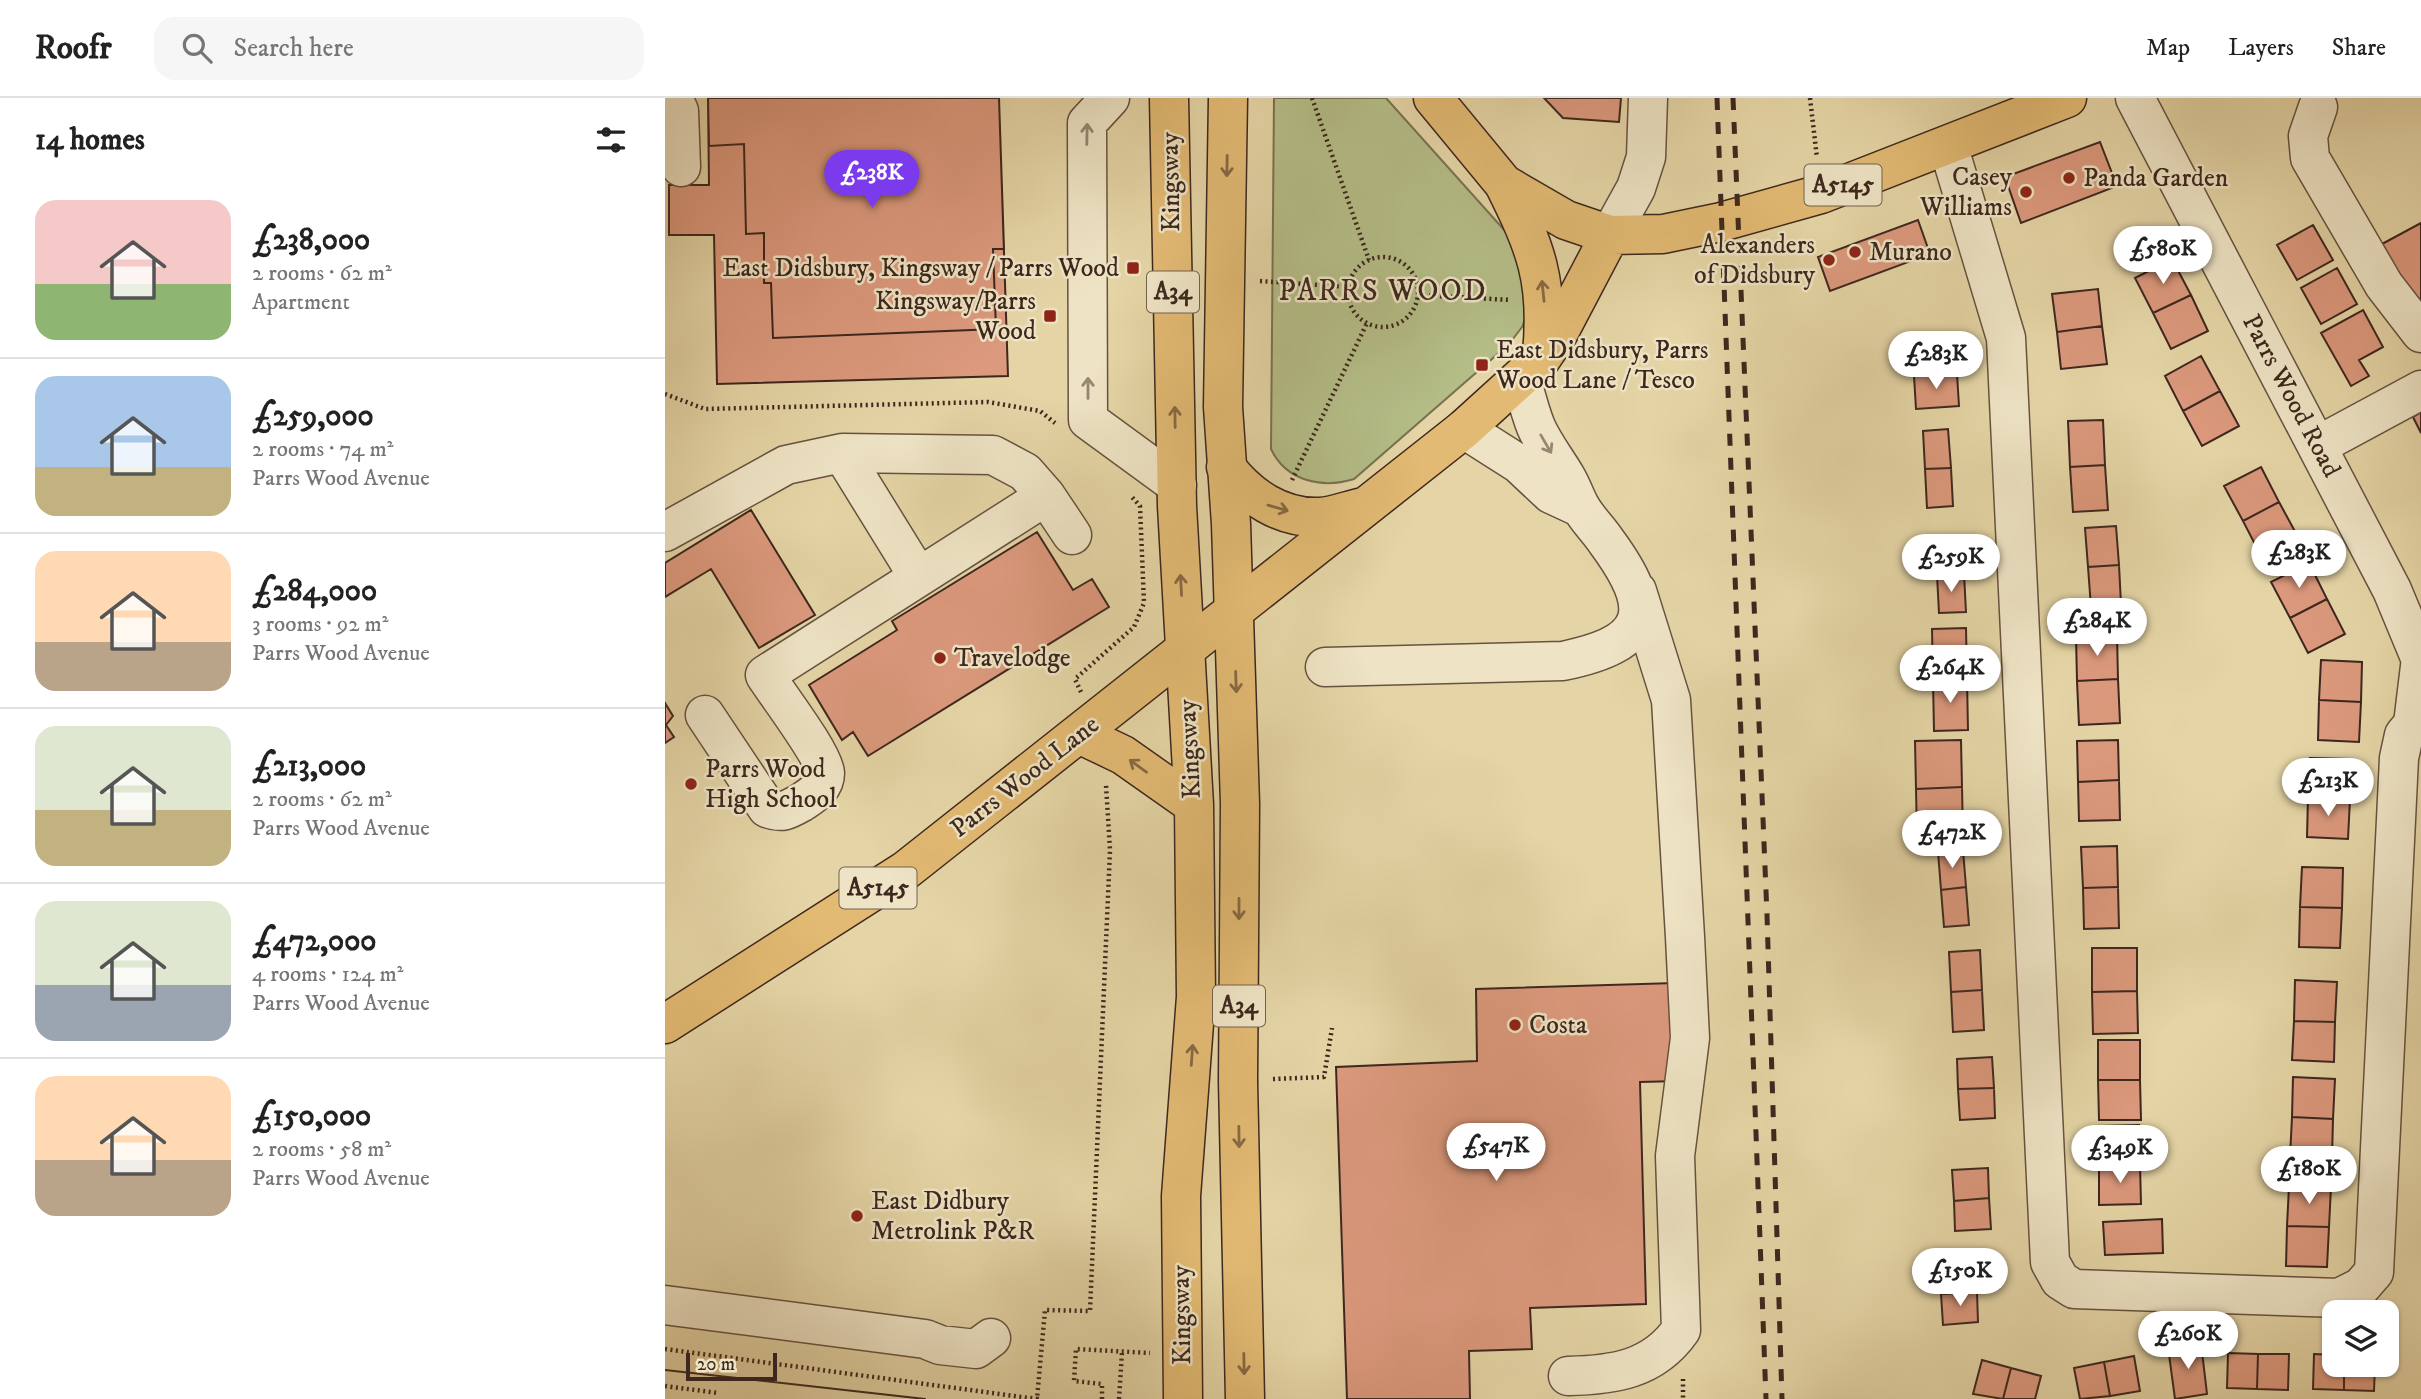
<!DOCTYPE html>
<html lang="en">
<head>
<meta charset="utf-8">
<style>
  :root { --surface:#fff; --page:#f6f6f6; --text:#222; --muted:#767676; --line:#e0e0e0; --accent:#7c3aed }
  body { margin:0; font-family:"IM FELL DW Pica",serif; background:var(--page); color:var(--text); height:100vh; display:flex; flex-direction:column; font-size:26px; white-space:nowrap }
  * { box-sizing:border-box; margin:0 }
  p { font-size:23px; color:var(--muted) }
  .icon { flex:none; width:38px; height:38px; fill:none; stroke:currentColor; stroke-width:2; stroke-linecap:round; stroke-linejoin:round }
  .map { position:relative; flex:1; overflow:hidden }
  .details { display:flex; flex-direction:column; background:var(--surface); width:665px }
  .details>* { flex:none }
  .buttons { position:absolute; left:1657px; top:1202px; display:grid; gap:14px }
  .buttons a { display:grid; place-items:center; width:77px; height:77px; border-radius:14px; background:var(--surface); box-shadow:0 2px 5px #0004; font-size:35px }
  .scale { position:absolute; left:21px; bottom:18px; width:91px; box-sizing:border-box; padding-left:7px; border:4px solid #3d271e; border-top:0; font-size:19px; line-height:24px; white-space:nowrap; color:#3d271e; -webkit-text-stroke:5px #eee4c5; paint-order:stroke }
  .price { position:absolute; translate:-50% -60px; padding:0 16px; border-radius:24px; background:#fff; color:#222; font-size:23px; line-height:46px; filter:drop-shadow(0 2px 4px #0008) }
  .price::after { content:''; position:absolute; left:50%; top:42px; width:21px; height:16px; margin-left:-10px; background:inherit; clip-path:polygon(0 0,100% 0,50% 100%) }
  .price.on { background:var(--accent); color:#fff }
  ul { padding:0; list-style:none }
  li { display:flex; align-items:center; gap:21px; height:175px; padding:0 35px }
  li+li { border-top:2px solid var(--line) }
  li span { display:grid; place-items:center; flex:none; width:196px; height:140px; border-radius:21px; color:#555 }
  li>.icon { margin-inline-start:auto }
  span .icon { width:84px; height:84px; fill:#fffc; stroke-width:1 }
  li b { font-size:30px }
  h2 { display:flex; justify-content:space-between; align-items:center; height:84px; padding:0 35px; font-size:30px }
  header { display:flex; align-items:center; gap:42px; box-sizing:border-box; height:98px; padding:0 35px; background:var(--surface); border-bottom:2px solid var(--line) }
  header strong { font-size:33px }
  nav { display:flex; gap:38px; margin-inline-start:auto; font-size:24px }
  .search { width:490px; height:63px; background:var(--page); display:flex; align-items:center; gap:18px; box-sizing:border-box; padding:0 24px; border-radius:21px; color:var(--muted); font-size:26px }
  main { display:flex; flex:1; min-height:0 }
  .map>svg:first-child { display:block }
</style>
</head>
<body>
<header>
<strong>Roofr</strong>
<div class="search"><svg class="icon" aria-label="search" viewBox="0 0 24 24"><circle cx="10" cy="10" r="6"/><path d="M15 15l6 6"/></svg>Search here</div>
<nav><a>Map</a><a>Layers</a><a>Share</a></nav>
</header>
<main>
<section class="details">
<h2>14 homes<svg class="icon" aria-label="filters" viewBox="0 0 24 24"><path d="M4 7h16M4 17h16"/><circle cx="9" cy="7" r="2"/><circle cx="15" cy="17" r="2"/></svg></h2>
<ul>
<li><span style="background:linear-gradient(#f6c9c9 60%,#8fb573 0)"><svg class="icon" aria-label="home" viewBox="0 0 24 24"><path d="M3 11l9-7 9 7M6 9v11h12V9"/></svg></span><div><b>£238,000</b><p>2 rooms · 62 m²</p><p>Apartment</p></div></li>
<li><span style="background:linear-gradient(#a9c7e8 65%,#c2b280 0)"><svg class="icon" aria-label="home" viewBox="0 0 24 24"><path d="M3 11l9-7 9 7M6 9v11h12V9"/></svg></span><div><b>£259,000</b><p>2 rooms · 74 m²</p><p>Parrs Wood Avenue</p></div></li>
<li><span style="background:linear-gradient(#ffd9b3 65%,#b9a48a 0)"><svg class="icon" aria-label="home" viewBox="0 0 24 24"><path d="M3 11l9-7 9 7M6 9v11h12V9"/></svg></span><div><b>£284,000</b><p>3 rooms · 92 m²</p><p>Parrs Wood Avenue</p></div></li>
<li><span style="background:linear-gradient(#dfe7d0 60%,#c2b280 0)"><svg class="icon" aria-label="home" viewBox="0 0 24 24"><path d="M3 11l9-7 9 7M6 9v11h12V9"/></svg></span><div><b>£213,000</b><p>2 rooms · 62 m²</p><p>Parrs Wood Avenue</p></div></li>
<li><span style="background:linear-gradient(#dfe7d0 60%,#9aa5b1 0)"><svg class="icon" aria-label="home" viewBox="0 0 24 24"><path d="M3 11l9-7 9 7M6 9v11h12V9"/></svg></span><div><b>£472,000</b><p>4 rooms · 124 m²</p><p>Parrs Wood Avenue</p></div></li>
<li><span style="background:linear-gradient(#ffd9b3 60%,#b9a48a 0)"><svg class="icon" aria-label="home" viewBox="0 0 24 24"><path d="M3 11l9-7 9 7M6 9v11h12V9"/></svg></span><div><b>£150,000</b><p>2 rooms · 58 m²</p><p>Parrs Wood Avenue</p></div></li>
</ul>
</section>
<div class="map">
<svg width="1756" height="1301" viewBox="0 0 1756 1301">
  <rect width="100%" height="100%" fill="#e5d5a6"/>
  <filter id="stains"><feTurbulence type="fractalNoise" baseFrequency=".00286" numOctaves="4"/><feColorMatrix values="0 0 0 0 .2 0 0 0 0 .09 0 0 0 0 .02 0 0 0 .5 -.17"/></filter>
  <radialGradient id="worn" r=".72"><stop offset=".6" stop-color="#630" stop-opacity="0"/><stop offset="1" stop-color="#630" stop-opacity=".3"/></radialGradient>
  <path fill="#b4bd87" stroke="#787252" stroke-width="2" d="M609,0H721L858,153L862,216L857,229L844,246L689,381C657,391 621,383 606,351Z"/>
  <path fill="#dc997d" stroke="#3d271e" stroke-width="2" d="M43,0H334L343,278L52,286L49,137H4V87H44Z
    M43,0H334L339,151H328L331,231L108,240L106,185H99V135L81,136L79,46L44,48Z
    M879,0H956L954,24L898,20Z
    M1435,44L1452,88L1356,125L1340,79Z
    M1253,122L1265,156L1165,193L1153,159Z
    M1756,125V218L1717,146Z
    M1648,127L1668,162L1632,182L1612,147Z
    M1507,161L1526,197L1488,215L1470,180Z
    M1672,170L1692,206L1656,226L1636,190Z
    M1433,191L1437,228L1392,234L1387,196Z
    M1526,197L1543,233L1506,251L1488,215Z
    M1698,212L1718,249L1694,262L1704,278L1686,288L1656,235Z
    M1437,228L1442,266L1396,271L1392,234Z
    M1290,244L1292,276L1249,278L1247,247Z
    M1536,258L1555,293L1518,313L1500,278Z
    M1292,276L1294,308L1251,311L1249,278Z
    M1555,293L1574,328L1537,348L1518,313Z
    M1756,314V335L1748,319Z
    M1438,322L1440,367L1405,369L1403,323Z
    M1283,331L1286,370L1260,371L1258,333Z
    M1440,367L1443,412L1408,414L1405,369Z
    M1596,369L1614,404L1578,423L1559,388Z
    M1286,370L1288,408L1262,410L1260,371Z
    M1614,404L1633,439L1596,458L1578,423Z
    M86,412L150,517L94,550L46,471L0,499V465Z
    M1451,428L1454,467L1423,469L1420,430Z
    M372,434L408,492L427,481L444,509L203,658L188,634L177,642L144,587L232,532L227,523Z
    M1297,438L1299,476L1272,477L1270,440Z
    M1644,465L1662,501L1625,520L1606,484Z
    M1454,467L1456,506L1426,509L1423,469Z
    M1299,476L1301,514L1274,515L1272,477Z
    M1662,501L1680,536L1643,555L1625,520Z
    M1301,530L1302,581L1268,582L1267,531Z
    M1452,537L1453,581L1412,583L1411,539Z
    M1656,562L1697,564L1696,604L1654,602Z
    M1302,581L1303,632L1269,633L1268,582Z
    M1453,581L1455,625L1414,627L1412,583Z
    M1654,602L1696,604L1694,644L1653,642Z
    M0,605L8,618L1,627L9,639L0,645Z
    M1296,642L1297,689L1251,691L1250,643Z
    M1453,642L1454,682L1413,684L1412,643Z
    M1645,660L1686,661L1685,701L1643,699Z
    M1454,682L1455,722L1414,723L1413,684Z
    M1297,689L1298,737L1252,738L1251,691Z
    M1643,699L1685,701L1683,741L1642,739Z
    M1452,748L1453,789L1418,790L1416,749Z
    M1298,752L1301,789L1276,792L1273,754Z
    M1637,769L1678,770L1677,810L1635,809Z
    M1301,789L1304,827L1279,829L1276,792Z
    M1453,789L1454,830L1419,831L1418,790Z
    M1635,809L1677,810L1675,850L1634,849Z
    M1427,850H1472V893L1427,894Z
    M1315,852L1317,892L1286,894L1284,854Z
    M1630,882L1672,884L1670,924L1629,923Z
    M1010,885L1013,983L975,984L981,1206L865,1210L867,1251L804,1253L805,1301H682L671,969L812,963L811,891Z
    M1317,892L1319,932L1288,934L1286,894Z
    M1472,893L1473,935L1428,936L1427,894Z
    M1629,923L1670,924L1669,964L1627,962Z
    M1433,942H1475V982H1433Z
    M1327,959L1329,990L1293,991L1292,961Z
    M1628,979L1670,981L1668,1021L1627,1019Z
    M1433,982H1475L1476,1022H1434Z
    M1329,990L1330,1020L1295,1022L1293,991Z
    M1627,1019L1668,1021L1667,1060L1625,1059Z
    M1474,1027L1475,1066L1434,1067L1433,1028Z
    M1475,1066L1476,1106L1434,1107V1067Z
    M1323,1070L1324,1100L1289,1103L1287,1072Z
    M1624,1088L1666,1089L1664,1129L1622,1128Z
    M1324,1100L1326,1131L1290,1133L1289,1103Z
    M1497,1121L1498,1155L1440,1157L1438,1124Z
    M1622,1128L1664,1129L1662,1169L1621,1168Z
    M1310,1164L1312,1194L1276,1196L1275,1166Z
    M1312,1194L1313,1224L1278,1227L1276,1196Z
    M1536,1245L1542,1296L1510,1301L1503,1249Z
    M1563,1255L1593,1256L1592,1291L1562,1290Z
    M1593,1256H1624L1623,1292L1592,1291Z
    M1649,1256L1670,1257V1267H1679V1292L1648,1291Z
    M1469,1258L1475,1293L1445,1298L1439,1264Z
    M1317,1262L1346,1270L1338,1301L1308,1296Z
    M1439,1264L1445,1298L1415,1301L1409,1270Z
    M1679,1267H1710L1709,1293L1679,1292Z
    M1346,1270L1376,1278L1370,1301H1338Z"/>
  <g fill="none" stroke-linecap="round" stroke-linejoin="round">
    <g stroke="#675240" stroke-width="41">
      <path id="minor" d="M8,0L14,13L16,69
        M445,0L422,25L423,322L512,387
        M1470,0L1727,492L1756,562
        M1653,9L1643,38L1645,60L1719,187L1756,235
        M1283,47L1341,240L1385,1164L1395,1182L1409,1191L1674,1200L1696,1189L1709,1174L1734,660L1739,637L1748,626L1756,560
        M945,137L971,90L981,59L983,0
        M799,331L854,366L886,396L914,409
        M1652,348L1756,292
        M177,355L253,478
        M381,398L407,437
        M0,434L121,367L177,355L328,357L360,374L381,398L100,577C112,596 159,657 160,675C160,690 147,697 137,704C123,712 117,716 102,710L40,617
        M660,569L898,563C986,545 992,512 941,443C933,431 922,421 915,408C910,399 907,389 901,379C891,362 879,347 871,329C865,314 861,298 857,283
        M0,1207L260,1241L275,1247L311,1251L326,1240
        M903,1278C948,1277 988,1272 1016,1232L1010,1058L1025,940L1020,839L1006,602L972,493"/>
    </g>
    <g stroke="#3d271e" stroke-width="41">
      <path id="major" d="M768,0L839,86L901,122L945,137L998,136L1056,124L1156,96L1402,0
        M839,86C871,150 884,183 877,256
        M561,369C583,398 616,421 655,419C669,418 684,412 698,409
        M0,926L241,772L799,331L876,261L893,236L945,137"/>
    </g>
    <g stroke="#3d271e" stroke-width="41">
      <path id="highway" d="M504,0L512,408L529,707L531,899L516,1098L518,1301
        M563,0L558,309L566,426L575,706L573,983L580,1301
        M414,636L458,657L529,707"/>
    </g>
    <path stroke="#3d271e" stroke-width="4.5" stroke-dasharray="2 3.5" stroke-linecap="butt" d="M647,0L704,162
      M1145,0L1152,60
      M683 194a35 35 0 1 1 70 0a35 35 0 1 1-70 0Z
      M595,183L683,189
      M753,197L846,202
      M0,296L40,311L323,304L375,313L390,325
      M627,382L702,225
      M416,594L410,581L469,529L479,505L475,408L466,398
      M608,981L659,979L667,930
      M0,1251L372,1301
      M1018,1281V1301
      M0,1288L53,1295
      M374,1301H372L380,1212L425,1213L445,752L441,687
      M437,1301V1286L409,1283L411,1251L485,1255
      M454,1301L457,1254"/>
    <use href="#minor" stroke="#eee4c5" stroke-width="38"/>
    <use href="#major" stroke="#e2ba73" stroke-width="38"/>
    <use href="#highway" stroke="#e2ba73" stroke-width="38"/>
    <path stroke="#3d271e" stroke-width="2" d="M0,1272L260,1301"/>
    <path stroke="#3d271e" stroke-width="5" stroke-dasharray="12 12" stroke-linecap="butt" d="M1052,0L1101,1301
      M1068,0L1102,817L1117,1301"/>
  </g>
  <defs><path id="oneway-shaft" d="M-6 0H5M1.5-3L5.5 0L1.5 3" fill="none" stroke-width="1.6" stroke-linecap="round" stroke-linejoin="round" transform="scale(1.75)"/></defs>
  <g stroke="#968672">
    <use href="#oneway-shaft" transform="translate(422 36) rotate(-89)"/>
    <use href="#oneway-shaft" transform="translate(423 290) rotate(-90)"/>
    <use href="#oneway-shaft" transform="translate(881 346) rotate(60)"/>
  </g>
  <g stroke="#876944">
    <use href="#oneway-shaft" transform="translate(562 68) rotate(91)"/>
    <use href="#oneway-shaft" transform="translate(878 193) rotate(-96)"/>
    <use href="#oneway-shaft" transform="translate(510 319) rotate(-91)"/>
    <use href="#oneway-shaft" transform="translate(613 410) rotate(16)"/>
    <use href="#oneway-shaft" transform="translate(516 487) rotate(-93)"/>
    <use href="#oneway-shaft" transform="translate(571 584) rotate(88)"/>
    <use href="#oneway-shaft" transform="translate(473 668) rotate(-144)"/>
    <use href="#oneway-shaft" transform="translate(574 811) rotate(90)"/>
    <use href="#oneway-shaft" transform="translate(527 957) rotate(-86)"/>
    <use href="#oneway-shaft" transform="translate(574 1039) rotate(89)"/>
    <use href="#oneway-shaft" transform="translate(579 1266) rotate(89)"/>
  </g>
  <g fill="#8f2418" stroke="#eee4c5" stroke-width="2.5">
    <circle cx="1404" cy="80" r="7"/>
    <circle cx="1361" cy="94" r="7"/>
    <circle cx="1190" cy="154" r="7"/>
    <circle cx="1164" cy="162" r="7"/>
    <rect x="461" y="163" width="14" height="14" rx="3.5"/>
    <rect x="378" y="211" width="14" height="14" rx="3.5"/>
    <rect x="810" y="260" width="14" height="14" rx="3.5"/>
    <circle cx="275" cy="560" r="7"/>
    <circle cx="26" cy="686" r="7"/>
    <circle cx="850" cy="927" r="7"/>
    <circle cx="192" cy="1118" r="7"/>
  </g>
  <g text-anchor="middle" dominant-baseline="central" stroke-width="5" stroke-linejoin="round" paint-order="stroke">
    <g fill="#eee4c5" stroke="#726050" stroke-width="2">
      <rect x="1139.5" y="66.5" width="77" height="41" rx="5"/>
      <rect x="482" y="173.5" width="52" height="41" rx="5"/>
      <rect x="174.5" y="769.5" width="77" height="41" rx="5"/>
      <rect x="548" y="887.5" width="52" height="41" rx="5"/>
    </g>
    <g font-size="24" font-weight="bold" fill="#3d271e">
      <text x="1178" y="87">A5145</text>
      <text x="508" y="194">A34</text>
      <text x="213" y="790">A5145</text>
      <text x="574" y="908">A34</text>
    </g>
    <g font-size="26" fill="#3d271e" stroke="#eee4c5" text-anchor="start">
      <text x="1347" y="79" text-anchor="end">Casey<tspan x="1347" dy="30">Williams</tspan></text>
      <text x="1418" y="80">Panda Garden</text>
      <text x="1150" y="147" text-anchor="end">Alexanders<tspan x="1150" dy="30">of Didsbury</tspan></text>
      <text x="1204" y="154">Murano</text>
      <text x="454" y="170" text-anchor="end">East Didsbury, Kingsway / Parrs Wood</text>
      <text x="371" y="203" text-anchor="end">Kingsway/Parrs<tspan x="371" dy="30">Wood</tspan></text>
      <text x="831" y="252">East Didsbury, Parrs<tspan x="831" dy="30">Wood Lane / Tesco</tspan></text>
      <text x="289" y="560">Travelodge</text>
      <text x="40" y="671">Parrs Wood<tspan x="40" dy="30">High School</tspan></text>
      <text x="864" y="927">Costa</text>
      <text x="206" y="1103">East Didbury<tspan x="206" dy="30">Metrolink P&amp;R</tspan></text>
    </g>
    <g font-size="26" fill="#3d271e" stroke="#eee4c5">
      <text transform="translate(506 84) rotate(-91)">Kingsway</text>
      <text transform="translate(1626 298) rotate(62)">Parrs Wood Road</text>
      <text transform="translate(525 651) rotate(-93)">Kingsway</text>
      <text transform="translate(360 679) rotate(-38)">Parrs Wood Lane</text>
      <text transform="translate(517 1217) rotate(-91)">Kingsway</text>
    </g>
    <g font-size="30" letter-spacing="2" fill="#3d271e" stroke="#eee4c5">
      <text x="718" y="193">PARRS WOOD</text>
    </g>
  </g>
  <rect width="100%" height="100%" filter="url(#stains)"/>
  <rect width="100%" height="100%" fill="url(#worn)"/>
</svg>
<div class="buttons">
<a><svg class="icon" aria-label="layers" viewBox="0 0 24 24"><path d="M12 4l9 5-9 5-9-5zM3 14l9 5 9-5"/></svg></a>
</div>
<div class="scale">20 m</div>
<b class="price on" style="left:207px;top:112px">£238K</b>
<b class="price" style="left:1498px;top:188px">£580K</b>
<b class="price" style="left:1271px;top:293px">£283K</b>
<b class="price" style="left:1634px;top:492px">£283K</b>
<b class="price" style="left:1286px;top:496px">£259K</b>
<b class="price" style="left:1432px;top:560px">£284K</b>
<b class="price" style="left:1285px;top:607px">£264K</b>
<b class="price" style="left:1663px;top:720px">£213K</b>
<b class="price" style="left:1287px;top:772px">£472K</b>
<b class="price" style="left:831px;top:1085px">£547K</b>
<b class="price" style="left:1455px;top:1087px">£349K</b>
<b class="price" style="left:1644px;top:1108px">£180K</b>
<b class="price" style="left:1295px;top:1210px">£150K</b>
<b class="price" style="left:1523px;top:1273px">£260K</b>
</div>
</main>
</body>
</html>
